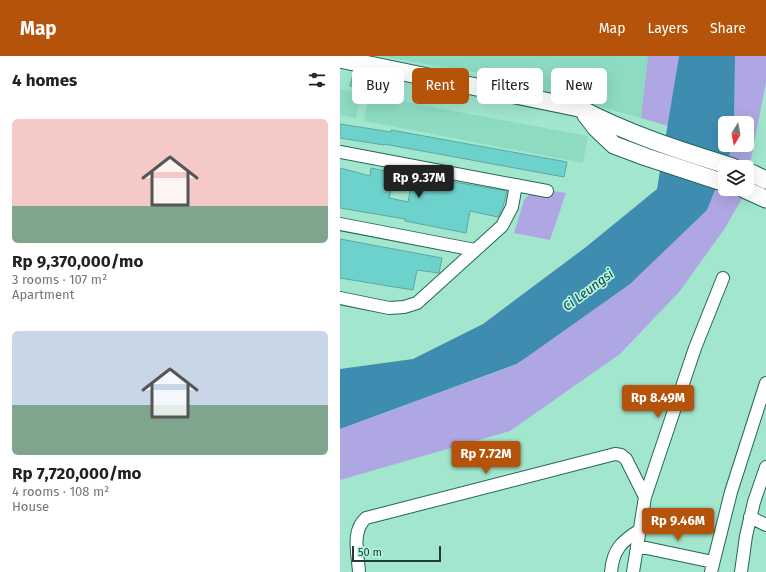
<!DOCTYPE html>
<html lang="en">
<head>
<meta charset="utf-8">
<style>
  :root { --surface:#fff; --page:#f2f2f2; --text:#222; --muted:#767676; --accent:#b45309 }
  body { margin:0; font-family:"Fira Sans",sans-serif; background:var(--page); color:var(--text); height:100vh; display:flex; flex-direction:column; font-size:15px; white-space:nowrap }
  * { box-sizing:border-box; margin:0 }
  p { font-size:13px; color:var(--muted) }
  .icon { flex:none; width:22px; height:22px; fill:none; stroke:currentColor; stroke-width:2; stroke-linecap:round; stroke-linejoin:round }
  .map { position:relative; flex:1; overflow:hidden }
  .side { display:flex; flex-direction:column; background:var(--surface); width:340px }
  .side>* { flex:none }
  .banner { position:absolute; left:12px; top:12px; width:354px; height:36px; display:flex; gap:8px }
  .needle { width:26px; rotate:190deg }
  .tools { position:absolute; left:378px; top:60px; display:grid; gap:8px }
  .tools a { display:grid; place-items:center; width:36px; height:36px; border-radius:6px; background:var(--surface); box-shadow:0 4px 16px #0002; font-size:20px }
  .scale { position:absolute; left:12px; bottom:10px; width:89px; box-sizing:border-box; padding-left:4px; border:2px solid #203c33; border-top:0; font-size:11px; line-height:14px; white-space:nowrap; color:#203c33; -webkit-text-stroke:3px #aff4db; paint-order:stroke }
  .price { position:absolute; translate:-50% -34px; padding:0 9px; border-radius:4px; background:var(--accent); color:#fff; font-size:13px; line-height:26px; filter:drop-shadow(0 1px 2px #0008) }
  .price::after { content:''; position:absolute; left:50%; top:24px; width:12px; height:9px; margin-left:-6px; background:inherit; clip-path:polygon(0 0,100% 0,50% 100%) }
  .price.active { background:#222; color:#fff }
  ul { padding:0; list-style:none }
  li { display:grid; align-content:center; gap:8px; height:212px; padding:0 12px }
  li span { display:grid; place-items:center; height:124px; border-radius:6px; color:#555 }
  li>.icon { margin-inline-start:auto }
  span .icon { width:72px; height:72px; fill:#fffc; stroke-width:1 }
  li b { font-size:17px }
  h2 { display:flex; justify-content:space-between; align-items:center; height:48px; padding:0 12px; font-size:17px }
  .pill { padding:0 14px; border-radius:6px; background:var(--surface); box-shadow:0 4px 16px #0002; font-size:14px; line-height:36px }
  .pill.active { background:var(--accent); color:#fff }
  header { display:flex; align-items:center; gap:24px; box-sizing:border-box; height:56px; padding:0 20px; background:var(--accent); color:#fff }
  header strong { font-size:19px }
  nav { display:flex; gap:22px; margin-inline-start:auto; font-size:14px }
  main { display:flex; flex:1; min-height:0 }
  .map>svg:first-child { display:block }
</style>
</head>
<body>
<header>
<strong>Map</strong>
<nav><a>Map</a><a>Layers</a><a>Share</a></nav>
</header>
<main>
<section class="side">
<h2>4 homes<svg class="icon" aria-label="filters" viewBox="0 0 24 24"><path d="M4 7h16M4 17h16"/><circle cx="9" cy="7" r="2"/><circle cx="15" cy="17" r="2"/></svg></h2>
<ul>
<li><span style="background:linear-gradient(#f6c9c9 70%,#7fa58c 0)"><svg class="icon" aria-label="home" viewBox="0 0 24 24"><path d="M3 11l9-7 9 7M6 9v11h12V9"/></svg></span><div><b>Rp 9,370,000/mo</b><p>3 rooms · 107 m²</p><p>Apartment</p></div></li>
<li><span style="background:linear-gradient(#c9d6e8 60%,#7fa58c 0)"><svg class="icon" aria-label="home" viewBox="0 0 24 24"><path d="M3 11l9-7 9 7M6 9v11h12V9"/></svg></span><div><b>Rp 7,720,000/mo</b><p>4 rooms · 108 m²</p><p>House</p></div></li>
</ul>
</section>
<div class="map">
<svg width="426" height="516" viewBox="0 0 426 516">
  <rect width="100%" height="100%" fill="#a2e6ce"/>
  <path fill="#8ddcc1" d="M39,0H308L301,62L138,17Z
    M0,33L21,37L16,62L0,59Z
    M29,39L248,80L243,107L24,65Z"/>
  <path fill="#afa7e3" d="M308,0H339L328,70L301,62Z
    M395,0H426V26L407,124V111H385V133H405L404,139L385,172L340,235L280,298L170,375L0,424V373L178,308L367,154L393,89H407V67H394Z
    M200,133L226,137L210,184L174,177L184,144L191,136Z"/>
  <path fill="#3e8db1" d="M339,0H395L394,67H385V89H393L367,154L290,228L177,308L0,373V313L73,303L143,268L246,191L317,133Z"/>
  <path fill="#6ed2cc" stroke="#5aa7a3" d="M13,18L24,20L22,32L10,30Z
    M0,68L51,76V74L227,106L224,121L44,88V89L0,82Z
    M0,112L30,120L31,112L55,117L49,142L68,146L73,121L85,123V121L167,135L163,151L158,161L130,155L126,177L65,165V163L0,152Z
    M0,183L102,202L99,217L77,214L73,234L0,222Z"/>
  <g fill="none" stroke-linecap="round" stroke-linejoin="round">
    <g stroke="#226854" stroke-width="14">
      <path id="street" d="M0,96L207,135
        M0,168L135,194
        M0,242L49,252L64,251L77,247L162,170L172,151L176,129
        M410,461L426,469
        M297,490L373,506
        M19,516C18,498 11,475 26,462L275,398L281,399L286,403L305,441
        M271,516C273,493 282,485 300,474
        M293,516L305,441L355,292L383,222
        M371,516L391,436L426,327
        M401,516L406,480L414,446L426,411"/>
    </g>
    <g stroke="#226854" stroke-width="19">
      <path id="secondary" d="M0,3L239,52C288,78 341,95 393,111
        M246,59L256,72L274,89L306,101L385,127
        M407,115L426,124
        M404,133L426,143"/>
    </g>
    <use href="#street" stroke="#fff" stroke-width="12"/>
    <use href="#secondary" stroke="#fff" stroke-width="17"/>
  </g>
  <g text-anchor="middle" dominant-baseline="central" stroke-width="3.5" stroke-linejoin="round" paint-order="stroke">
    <g font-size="13" font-style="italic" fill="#1d4051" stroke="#aff4db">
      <text transform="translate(248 234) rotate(-37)">Ci Leungsi</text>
    </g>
  </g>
</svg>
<div class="tools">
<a><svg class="needle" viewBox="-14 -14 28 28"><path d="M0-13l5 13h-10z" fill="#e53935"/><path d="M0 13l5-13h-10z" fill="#767676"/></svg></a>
<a><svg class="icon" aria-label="layers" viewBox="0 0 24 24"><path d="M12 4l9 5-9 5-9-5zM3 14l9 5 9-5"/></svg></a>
</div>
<div class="scale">50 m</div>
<b class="price active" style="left:79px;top:143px">Rp 9.37M</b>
<b class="price" style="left:318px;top:363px">Rp 8.49M</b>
<b class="price" style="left:146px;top:419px">Rp 7.72M</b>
<b class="price" style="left:338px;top:486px">Rp 9.46M</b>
<div class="banner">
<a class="pill">Buy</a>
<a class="pill active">Rent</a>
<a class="pill">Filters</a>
<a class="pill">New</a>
</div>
</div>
</main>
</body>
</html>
